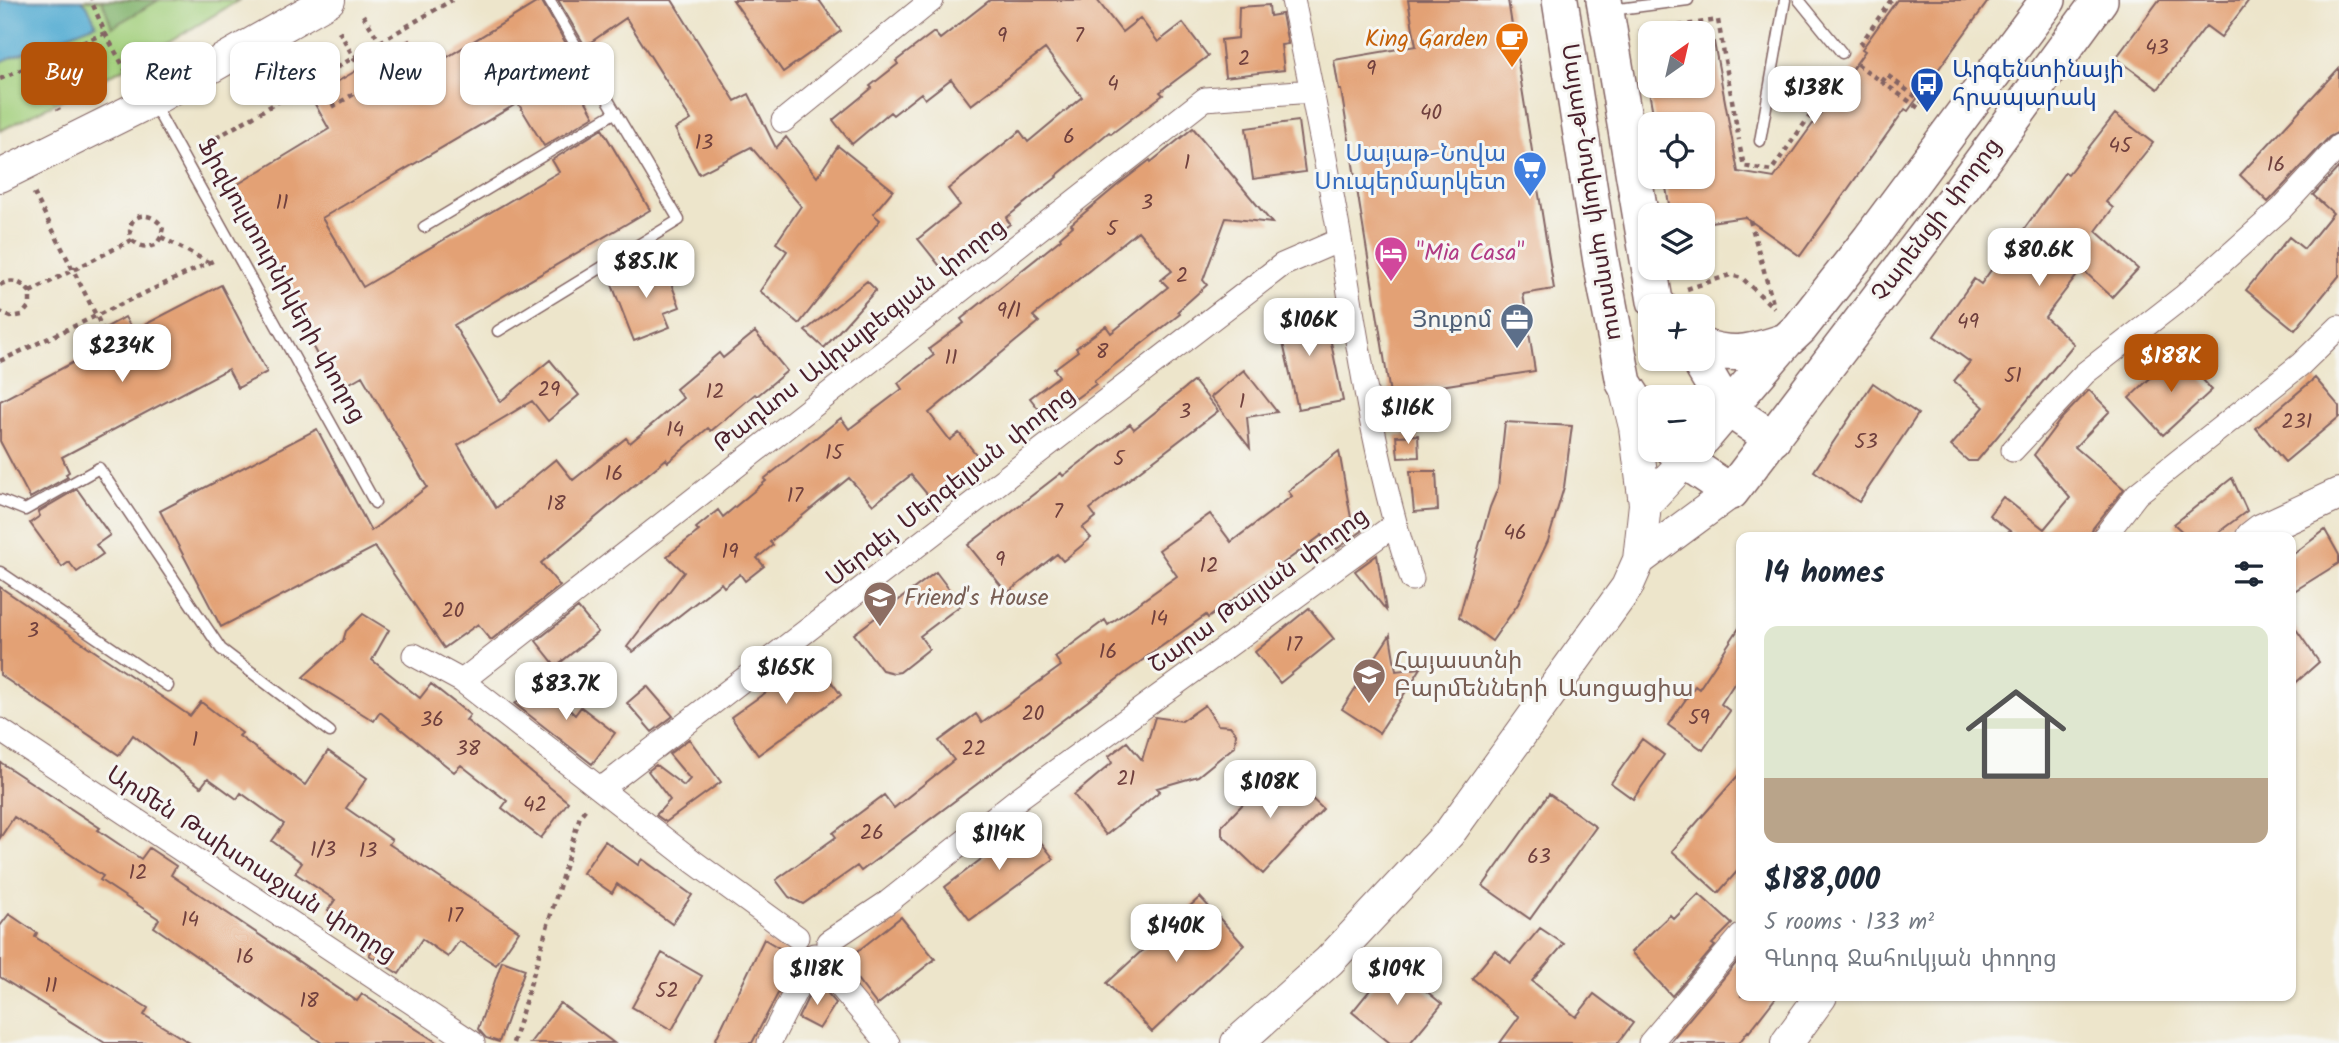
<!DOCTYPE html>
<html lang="en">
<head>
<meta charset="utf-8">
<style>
  :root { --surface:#fff; --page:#f6f6f7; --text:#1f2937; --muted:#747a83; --line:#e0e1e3; --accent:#b45309 }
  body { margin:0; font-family:Kalam,"Noto Sans Armenian",sans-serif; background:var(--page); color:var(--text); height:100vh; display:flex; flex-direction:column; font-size:26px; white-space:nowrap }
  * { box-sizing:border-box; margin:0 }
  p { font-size:23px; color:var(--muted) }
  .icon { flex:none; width:38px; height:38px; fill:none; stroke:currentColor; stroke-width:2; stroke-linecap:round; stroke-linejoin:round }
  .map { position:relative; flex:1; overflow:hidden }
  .panel { position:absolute; left:1736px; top:532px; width:560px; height:469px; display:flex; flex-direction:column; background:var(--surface); border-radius:14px; box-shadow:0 2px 5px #0004 }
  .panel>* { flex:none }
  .banner { position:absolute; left:21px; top:42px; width:665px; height:63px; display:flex; gap:14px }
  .needle { width:46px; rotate:34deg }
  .fabs { position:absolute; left:1638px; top:21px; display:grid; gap:14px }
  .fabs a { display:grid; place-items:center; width:77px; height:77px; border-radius:14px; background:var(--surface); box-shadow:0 2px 5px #0004; font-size:35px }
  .price { position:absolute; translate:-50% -60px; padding:0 16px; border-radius:14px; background:#fff; color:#222; font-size:23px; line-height:46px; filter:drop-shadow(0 2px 4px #0008) }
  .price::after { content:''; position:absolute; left:50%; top:42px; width:21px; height:16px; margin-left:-10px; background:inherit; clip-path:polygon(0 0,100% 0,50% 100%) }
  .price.on { background:var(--accent); color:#fff }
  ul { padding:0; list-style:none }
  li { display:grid; align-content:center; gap:14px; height:371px; padding:0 28px }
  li+li { border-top:2px solid var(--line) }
  li span { display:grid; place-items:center; height:217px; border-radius:14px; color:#555 }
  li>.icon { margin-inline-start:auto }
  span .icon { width:126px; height:126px; fill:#fffc; stroke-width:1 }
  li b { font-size:30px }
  h2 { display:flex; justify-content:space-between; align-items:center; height:84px; padding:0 28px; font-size:30px }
  .chip { padding:0 24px; border-radius:14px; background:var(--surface); box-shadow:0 2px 5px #0004; font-size:24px; line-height:63px }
  .chip.on { background:var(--accent); color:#fff }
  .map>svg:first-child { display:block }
</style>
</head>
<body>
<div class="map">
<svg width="2339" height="1043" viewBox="0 0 2339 1043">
  <rect width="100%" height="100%" fill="#f6f6f2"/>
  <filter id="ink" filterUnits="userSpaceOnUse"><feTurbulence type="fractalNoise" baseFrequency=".0143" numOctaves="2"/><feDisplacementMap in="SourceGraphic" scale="14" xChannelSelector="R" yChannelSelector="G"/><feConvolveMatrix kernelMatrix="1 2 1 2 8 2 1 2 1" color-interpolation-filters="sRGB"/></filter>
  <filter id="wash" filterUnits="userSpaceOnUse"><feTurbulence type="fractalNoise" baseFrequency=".00686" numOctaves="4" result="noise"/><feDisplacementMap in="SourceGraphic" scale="28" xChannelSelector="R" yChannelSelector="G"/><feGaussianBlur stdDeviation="1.57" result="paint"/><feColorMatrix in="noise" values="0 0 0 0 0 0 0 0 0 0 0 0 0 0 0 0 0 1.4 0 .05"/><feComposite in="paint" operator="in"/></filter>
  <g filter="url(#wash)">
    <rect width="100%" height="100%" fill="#ede5cb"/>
    <path fill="#a2cf7c" stroke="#767754" stroke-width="2" d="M0,0H239L136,62L0,131Z"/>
    <path fill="#81b26c" stroke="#66684c" stroke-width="2" d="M102,0H159L112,27Z"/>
    <path fill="#56add3" stroke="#50667f" stroke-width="2" d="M0,0H82L87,5L96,24L0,62Z"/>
    <g id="blocks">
      <path fill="#e3a175" d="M541,0L572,54L563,60L594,116L544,146L518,103L322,218L363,287L559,172L552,160L602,129L650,210L454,325L500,402L550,360L579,395L548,421L532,401L458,445L496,508L556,459L573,480L626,438L630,443L683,398L676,389L719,353L723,358L755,332L787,371L757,396L755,394L711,431L708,428L668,462L666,459L541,563L560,586L491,640L478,624L444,648L375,547L221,627L160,511L317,429L371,531L427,487L362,376L336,391L230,189L329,129L311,97L409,40L426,70Z
        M558,0H672L735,101L749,94L776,148L786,137L817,177L838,146L893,190L873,214L880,220L799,324L760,291L787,251L776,243L801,206L751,147L699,174L675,129L691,120L626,18L585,46Z
        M733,0H819L841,31L783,72Z
        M990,0H1097L1122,32L1140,18L1158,42L1183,23L1208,56L1160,92L1163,95L1111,134L1109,132L1056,176L1057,177L1006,218L1010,224L988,241L985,236L943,270L918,239L960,205L948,189L1020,131L1028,142L1082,97L1045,49L971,105L951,79L925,99L921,93L893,115L890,112L852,144L833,120L872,88L870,86L898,64L896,61L934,32L940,39Z
        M1408,0H1508L1554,289L1523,294L1535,371L1390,394L1341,90H1339L1334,60L1416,46Z
        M1897,0H1989L1908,111L1905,109L1800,256L1745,217L1703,223V215H1671L1664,177H1703V124H1655L1648,86H1703V43L1714,42L1738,172L1774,178L1865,51L1862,49Z
        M2159,0H2249L2221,37L2206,26L2158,89L2116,58Z
        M1269,5L1270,16L1282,14L1288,44L1281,45L1284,70L1225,77L1221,40L1238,38L1239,7Z
        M2339,68V132L2329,137L2268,202L2240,175Z
        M2115,114L2153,143L2106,202L2113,208L2096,231L2138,269L2112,297L2082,269L2045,317L2074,344L1977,461H1968L1951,446L1984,407L1954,381L1970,362L1934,336L1974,279L1981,284L2009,245L2011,247L2065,172L2068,174Z
        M1298,121L1305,172L1253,179L1246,128Z
        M1193,128L1272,223L1226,218L1203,280L1207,285L1178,311L1180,314L1094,381L1096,384L1075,399L1073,395L1045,417L1030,398L1059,376L1054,369L1078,351L1076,348L1106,326L1111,333L1168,287L1161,280L1172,271L1138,231L1033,316L1039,322L929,413L950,440L959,433L979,458L947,484L949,486L932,500L911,475L873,505L849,478L770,542L773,545L757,558L764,566L745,581L740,574L724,587L721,583L633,652L627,647L684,572L667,556L699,531L696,528L718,510L723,517L766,481L764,479L841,418L849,429L902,389L898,383L934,355L929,349L964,323L961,319L1061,239L1060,237L1073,226L1071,224L1119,184L1150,160L1151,162Z
        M2339,167V276L2295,330L2246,290L2289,237L2304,249L2333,213L2313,195Z
        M663,262L680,307L664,313L670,327L634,341L611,282Z
        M867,281L876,290L824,348L805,331Z
        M221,285L267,372L238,388L228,369L62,457L69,472L66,474L68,477L30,498L0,441V401L89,354L81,341L125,317L133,331Z
        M1311,304L1317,330L1328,328L1343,401L1298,409L1276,312Z
        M2178,352L2212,390L2163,435L2129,398Z
        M1244,370L1277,412L1247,417L1250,448L1211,397Z
        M2315,378L2339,406V417L2285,462L2256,428Z
        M1194,381L1218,411L1090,509L1096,517L1082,528L1091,538L1063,561L1057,554L1007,593L968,545L1061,473L1063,476L1130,424L1134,429Z
        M1873,383L1918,414L1859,502L1814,471Z
        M2089,390L2110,411L2075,447L2124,489L2093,528L2090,537H2018L1989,515L2003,497L2044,529L2070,498L2034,455L2061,419Z
        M1505,422L1572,426L1564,487L1548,541L1518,604L1492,641L1459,617L1490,507L1498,488Z
        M1418,435L1419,457L1398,458L1396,436Z
        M1339,451L1351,518L1362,531L1337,549L1330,540L1327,542L1322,535L1208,618L1206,615L1152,653L861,871L857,866L803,904L789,897L776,880L836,837L833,833L884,795L894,808L954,760L939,741L976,714L982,723L1061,666L1055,657L1105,620L1108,625L1177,576L1159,550L1210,514L1231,542L1292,496L1288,491Z
        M1410,471H1436L1438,510L1414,512Z
        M2232,478L2247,511L2212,537H2188L2174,524Z
        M77,489L110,535L96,545L103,554L77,572L69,562L62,567L30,523L40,516L38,512Z
        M2325,530L2339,555V563L2291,593V556Z
        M1377,555L1386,610L1355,571Z
        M936,572L961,605L920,636L929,649L900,672L894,673L882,670L854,634Z
        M0,587L190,716L201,702L242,733L239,736L305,785L328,751L367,778L346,808L392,840L389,844L519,931L496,965L459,941L448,957L422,939L399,974L369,955L377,944L328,910L335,900L295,873L302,863L272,841L284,824L241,793L237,799L208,778L201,787L133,735L119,755L0,675Z
        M578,608L598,632L556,666L536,641Z
        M1309,608L1334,639L1280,683L1255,652Z
        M363,614L389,630L372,660L420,698L431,684L470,715L466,720L568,802L541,838L502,808L507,801L461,765L454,772L380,712L374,721L303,677L343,641L346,631Z
        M2291,622L2319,662L2291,687Z
        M1741,625V673L1721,704L1730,711L1703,750L1668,725L1695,686L1699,689Z
        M1390,635L1396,671L1421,668L1379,733L1342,709Z
        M814,658L841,695L758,755L731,717Z
        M538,680L575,715L581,707L615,733L592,764L515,704Z
        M647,686L673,716L652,732L627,703Z
        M1205,705L1218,725L1230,726L1236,733L1235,746L1198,776L1157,788L1160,791L1106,835L1074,795L1112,763L1109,756L1127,742L1142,760L1155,717L1182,721Z
        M689,739L721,782L666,822L656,815L670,800L648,771L656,765L684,786L690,779L669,754Z
        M1642,739L1664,755L1633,799L1611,783Z
        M0,762L100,828L98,830L141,859L149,848L176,866L171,875L357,1001L362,994L438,1043H322L154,927L159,919L100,880L103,876L14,817L0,838Z
        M1278,767L1323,809L1263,874L1222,835V826Z
        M1741,772V867L1718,893L1672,851Z
        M1549,794L1596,827L1530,919L1483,886Z
        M1027,824L1054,859L970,920L945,887Z
        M605,841L638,865L642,859L692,895L672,924L617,884L612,893L583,873Z
        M1699,894L1732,924L1712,944L1715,946L1672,996L1631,952L1670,915L1674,919Z
        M1200,897L1244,945L1152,1032L1107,983Z
        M9,914L37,933L35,937L148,1008L144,1015L190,1043H105L0,977V926Z
        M901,917L935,959L877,1005L854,975L852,978L840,965Z
        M1540,928L1564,944L1532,981L1576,1017L1594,994L1633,1023L1618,1043H1500L1519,1017L1472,978L1495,950L1511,963Z
        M764,939L786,952L795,961L752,1043H714Z
        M662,953L702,976L672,1030L632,1007Z
        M502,961L525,969L499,1042L486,1038L478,1029Z
        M1737,962L1741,966V996H1777L1749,1032L1748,1031L1739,1043H1669Z
        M1392,963L1442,1004L1410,1043H1390L1352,1012Z
        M818,982L836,1003L819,1029L798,1018L815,983Z
        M560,1003L614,1043H530Z"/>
    </g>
  </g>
  <g filter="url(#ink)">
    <use href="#blocks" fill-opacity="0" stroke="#836463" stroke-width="2"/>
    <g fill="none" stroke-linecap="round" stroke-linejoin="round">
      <g stroke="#836463" stroke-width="13">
        <path id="lane" d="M1799,0L1842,53
          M1611,10L1688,0
          M143,85L375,503
          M1760,141L1785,0
          M424,227L616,112
          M498,331L679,220L549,0
          M0,500L25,510L99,468L221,649L330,732
          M0,572L168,686"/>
      </g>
      <g stroke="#836463" stroke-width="25">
        <path id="street" d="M1293,0C1311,85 1328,170 1343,256C1361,365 1377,474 1412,579
          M783,121L932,0
          M2013,450L2085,373L2184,296L2281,209L2339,146
          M2104,537L2137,494L2301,364L2339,327
          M414,655L462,681L694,862L797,937
          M462,681L1205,99L1312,91
          M0,730L473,1043
          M601,789L1282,265L1340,240
          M828,942L888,902L1019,798L1394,525
          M769,1043L814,955L888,1043
          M1650,1043L1741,936"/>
      </g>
      <g stroke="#836463" stroke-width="34">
        <path id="secondary" d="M0,176L151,101L329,0
          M1645,504L1685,461
          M2252,537L2261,530L2339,494
          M1639,560L1731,492
          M1237,1043L1329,961L1450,832L1627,587L1639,560L1645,504L1635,427L1626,391
          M1787,1043L1821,996"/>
      </g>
      <g stroke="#836463" stroke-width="38">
        <path id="primary" d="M1560,0L1601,262L1624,383L1650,423
          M1604,0L1655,301L1659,306
          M1703,347C1737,358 1753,351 1786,341
          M1698,359L1727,408L1773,439
          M1703,438L1786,341L1800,328L1870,239L2048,0
          M1674,450L1685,461L1731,492L1960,191L2100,0"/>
      </g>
      <path stroke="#836463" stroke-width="4.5" stroke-dasharray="5 5" stroke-linecap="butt" d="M363,15L397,69L369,85L377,100
        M1639,32L1718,20L1739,140
        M105,33L127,73
        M1860,45L1891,0
        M35,64L59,110
        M1857,64L1920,109
        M0,79L105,33L91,0
        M1882,82L1887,75L1925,104
        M332,107L369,85L338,29
        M199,148L452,0
        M1740,148L1744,166L1771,171L1840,73
        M34,193L103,329
        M1750,220L1774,307
        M161,237L208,262
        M0,285C13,278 21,282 30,292V305L22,315L11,317L0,312
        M1687,289L1730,275L1742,278L1774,308
        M30,292L132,240C123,215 148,207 163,227L161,237L156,245C146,248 140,247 132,240
        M0,361L217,259
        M513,1043L580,816L587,807"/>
      <use href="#lane" stroke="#fff" stroke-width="10"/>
      <use href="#street" stroke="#fff" stroke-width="23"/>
      <use href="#secondary" stroke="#fff" stroke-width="32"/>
      <use href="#primary" stroke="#fff" stroke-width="35"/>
    </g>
  </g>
  <defs>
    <g id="cafe-pin" transform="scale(1.75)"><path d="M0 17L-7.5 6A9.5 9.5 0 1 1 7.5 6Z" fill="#e8710a" stroke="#f6f6f2"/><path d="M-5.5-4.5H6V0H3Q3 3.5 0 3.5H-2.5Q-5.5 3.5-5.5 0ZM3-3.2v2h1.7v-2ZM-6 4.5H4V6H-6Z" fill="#fff"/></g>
    <g id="bus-pin" transform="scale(1.75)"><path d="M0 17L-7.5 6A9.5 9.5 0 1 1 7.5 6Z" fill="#1a4fb4" stroke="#f6f6f2"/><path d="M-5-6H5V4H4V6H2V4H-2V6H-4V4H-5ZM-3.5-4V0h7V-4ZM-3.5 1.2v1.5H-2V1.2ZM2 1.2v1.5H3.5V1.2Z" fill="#fff"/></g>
    <g id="supermarket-pin" transform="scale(1.75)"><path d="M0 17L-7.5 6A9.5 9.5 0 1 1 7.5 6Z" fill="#3f7fe0" stroke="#f6f6f2"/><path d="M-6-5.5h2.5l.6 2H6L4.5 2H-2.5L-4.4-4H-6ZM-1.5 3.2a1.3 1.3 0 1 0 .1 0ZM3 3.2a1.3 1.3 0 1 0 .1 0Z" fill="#fff"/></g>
    <g id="hotel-pin" transform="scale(1.75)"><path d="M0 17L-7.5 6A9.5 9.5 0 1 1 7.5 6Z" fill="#d1479c" stroke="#f6f6f2"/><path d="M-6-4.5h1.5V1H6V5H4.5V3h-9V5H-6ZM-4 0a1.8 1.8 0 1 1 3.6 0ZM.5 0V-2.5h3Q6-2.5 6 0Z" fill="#fff"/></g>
    <g id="office-pin" transform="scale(1.75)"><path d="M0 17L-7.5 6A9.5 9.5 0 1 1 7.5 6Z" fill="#5c6f8a" stroke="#f6f6f2"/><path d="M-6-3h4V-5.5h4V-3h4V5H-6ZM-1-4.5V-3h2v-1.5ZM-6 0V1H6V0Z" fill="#fff"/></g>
    <g id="school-pin" transform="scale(1.75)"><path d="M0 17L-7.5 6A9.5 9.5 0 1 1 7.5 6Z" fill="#8d6e63" stroke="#f6f6f2"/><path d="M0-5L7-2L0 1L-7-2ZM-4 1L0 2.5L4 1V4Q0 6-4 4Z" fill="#fff"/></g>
  </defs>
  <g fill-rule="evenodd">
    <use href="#cafe-pin" x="1512" y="39"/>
    <use href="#bus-pin" x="1927" y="84"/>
    <use href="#supermarket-pin" x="1530" y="168"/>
    <use href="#hotel-pin" x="1391" y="253"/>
    <use href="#office-pin" x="1517" y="320"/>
    <use href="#school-pin" x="880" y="598"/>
    <use href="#school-pin" x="1369" y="675"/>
  </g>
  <g text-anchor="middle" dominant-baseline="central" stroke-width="6" stroke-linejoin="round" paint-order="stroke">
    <g font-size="21" fill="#70403e">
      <text x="1002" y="36">9</text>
      <text x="1079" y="36">7</text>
      <text x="2157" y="48">43</text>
      <text x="1244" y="59">2</text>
      <text x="1371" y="69">9</text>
      <text x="1113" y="84">4</text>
      <text x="1431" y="113">40</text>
      <text x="1069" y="137">6</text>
      <text x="704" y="143">13</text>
      <text x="2120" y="146">45</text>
      <text x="1187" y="163">1</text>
      <text x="2276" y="165">16</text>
      <text x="282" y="203">11</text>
      <text x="1147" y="203">3</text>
      <text x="1112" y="229">5</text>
      <text x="1182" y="276">2</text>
      <text x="1009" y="311">9/1</text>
      <text x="1968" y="322">49</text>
      <text x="1102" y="352">8</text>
      <text x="951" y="358">11</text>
      <text x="2013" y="376">51</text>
      <text x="549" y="390">29</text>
      <text x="715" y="392">12</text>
      <text x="1242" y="402">1</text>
      <text x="1185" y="412">3</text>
      <text x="2297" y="422">231</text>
      <text x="675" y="430">14</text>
      <text x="1866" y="442">53</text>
      <text x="834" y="453">15</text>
      <text x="1119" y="459">5</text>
      <text x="614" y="474">16</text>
      <text x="795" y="496">17</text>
      <text x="556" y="504">18</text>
      <text x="1058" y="512">7</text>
      <text x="1515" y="533">46</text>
      <text x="730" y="552">19</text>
      <text x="1000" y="560">9</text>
      <text x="1209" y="566">12</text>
      <text x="453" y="611">20</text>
      <text x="1159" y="619">14</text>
      <text x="33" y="631">3</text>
      <text x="1294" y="645">17</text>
      <text x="1108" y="652">16</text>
      <text x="1033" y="714">20</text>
      <text x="1699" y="718">59</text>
      <text x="432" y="720">36</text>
      <text x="195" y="740">1</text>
      <text x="468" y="749">38</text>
      <text x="974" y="749">22</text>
      <text x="1126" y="779">21</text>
      <text x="535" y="805">42</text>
      <text x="872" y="833">26</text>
      <text x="323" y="850">1/3</text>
      <text x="368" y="851">13</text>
      <text x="1539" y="857">63</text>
      <text x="138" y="873">12</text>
      <text x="455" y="916">17</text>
      <text x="190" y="920">14</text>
      <text x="245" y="957">16</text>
      <text x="51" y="986">11</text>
      <text x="667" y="991">52</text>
      <text x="309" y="1001">18</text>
    </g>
    <g font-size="24" fill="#c56008" stroke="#f6f6f2" text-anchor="end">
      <text x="1488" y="39">King Garden</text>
    </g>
    <g font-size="24" fill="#164399" stroke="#f6f6f2" text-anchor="start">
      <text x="1952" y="70">Արգենտինայի<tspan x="1952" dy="28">հրապարակ</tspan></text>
    </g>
    <g font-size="24" fill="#366cbe" stroke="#f6f6f2" text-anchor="end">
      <text x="1506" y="154">Սայաթ-Նովա<tspan x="1506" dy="28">Սուպերմարկետ</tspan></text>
    </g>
    <g font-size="24" fill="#4a1f2b" stroke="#f6f6f2">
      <text transform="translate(1592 192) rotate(81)">Սայաթ-Նովայի պողոտա</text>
      <text transform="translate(1937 220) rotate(-53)">Չարենցի փողոց</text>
      <text transform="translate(281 281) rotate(61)">Ֆիզկուլտուրնիկերի փողոց</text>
      <text transform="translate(860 336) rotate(-38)">Թադևոս Ավդալբեգյան փողոց</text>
      <text transform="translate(951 487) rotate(-38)">Սերգեյ Մերգելյան փողոց</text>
      <text transform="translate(1259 591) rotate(-36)">Շարա Թալյան փողոց</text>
      <text transform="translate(251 865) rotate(33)">Արմեն Թախտաջյան փողոց</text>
    </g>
    <g font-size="24" fill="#b23c85" stroke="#f6f6f2" text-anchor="start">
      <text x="1416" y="253">"Mia Casa"</text>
    </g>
    <g font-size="24" fill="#4e5e75" stroke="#f6f6f2" text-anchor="end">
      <text x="1492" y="320">Յուքոմ</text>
    </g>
    <g font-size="24" fill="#785e54" stroke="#f6f6f2" text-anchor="start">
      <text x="904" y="598">Friend's House</text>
      <text x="1394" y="661">Հայաստնի<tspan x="1394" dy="28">Բարմենների Ասոցացիա</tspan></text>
    </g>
  </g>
</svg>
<div class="fabs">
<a><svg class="needle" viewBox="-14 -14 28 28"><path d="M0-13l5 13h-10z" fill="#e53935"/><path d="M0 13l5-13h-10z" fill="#747a83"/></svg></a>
<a><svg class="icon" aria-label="locate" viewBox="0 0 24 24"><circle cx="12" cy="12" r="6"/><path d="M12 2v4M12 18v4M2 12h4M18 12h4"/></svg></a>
<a><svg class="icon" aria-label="layers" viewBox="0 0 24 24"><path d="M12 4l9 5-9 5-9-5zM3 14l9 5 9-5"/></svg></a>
<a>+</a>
<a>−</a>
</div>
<b class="price" style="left:1814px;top:126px">$138K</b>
<b class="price" style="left:2039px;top:288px">$80.6K</b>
<b class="price" style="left:646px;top:300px">$85.1K</b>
<b class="price" style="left:1309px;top:358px">$106K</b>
<b class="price" style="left:122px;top:384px">$234K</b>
<b class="price on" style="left:2171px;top:394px">$188K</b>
<b class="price" style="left:1408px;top:446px">$116K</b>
<b class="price" style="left:786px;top:706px">$165K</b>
<b class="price" style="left:566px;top:722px">$83.7K</b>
<b class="price" style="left:1270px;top:820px">$108K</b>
<b class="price" style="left:999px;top:872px">$114K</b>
<b class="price" style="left:1176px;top:964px">$140K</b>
<b class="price" style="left:817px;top:1007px">$118K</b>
<b class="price" style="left:1397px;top:1007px">$109K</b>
<div class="banner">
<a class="chip on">Buy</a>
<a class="chip">Rent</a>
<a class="chip">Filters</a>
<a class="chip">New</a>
<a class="chip">Apartment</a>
</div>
<section class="panel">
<h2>14 homes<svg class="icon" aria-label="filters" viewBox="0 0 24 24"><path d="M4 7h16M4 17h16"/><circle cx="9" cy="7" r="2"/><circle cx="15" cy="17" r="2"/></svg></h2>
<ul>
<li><span style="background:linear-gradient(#dfe7d0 70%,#b9a48a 0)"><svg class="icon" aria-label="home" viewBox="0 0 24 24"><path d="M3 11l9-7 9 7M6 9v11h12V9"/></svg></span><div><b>$188,000</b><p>5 rooms · 133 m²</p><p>Գևորգ Ջահուկյան փողոց</p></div></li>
</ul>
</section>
</div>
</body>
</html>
